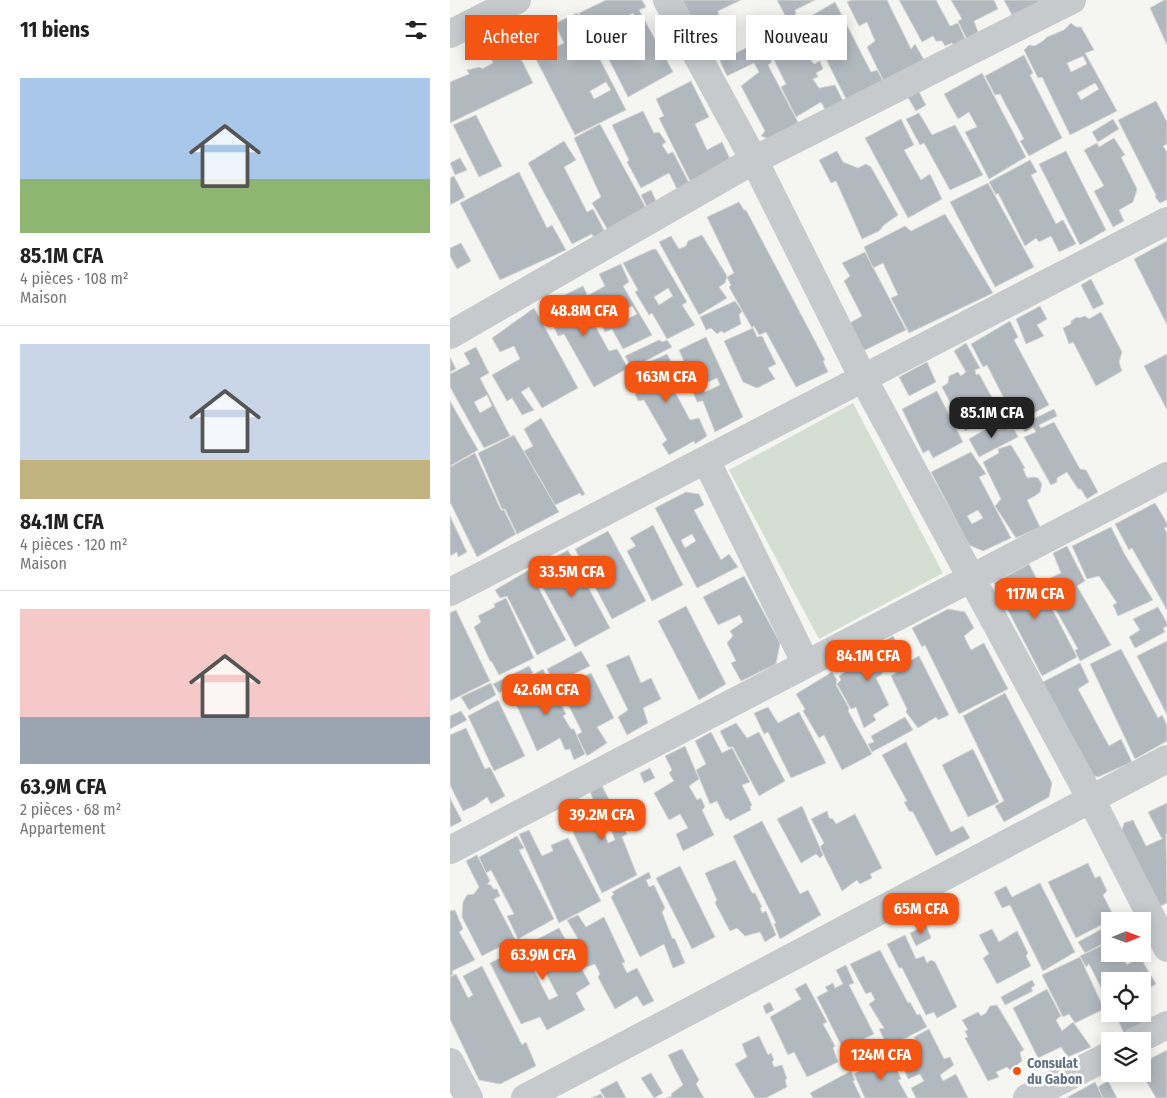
<!DOCTYPE html>
<html lang="fr">
<head>
<meta charset="utf-8">
<style>
  :root { --surface:#fff; --page:#f2f2f2; --text:#222; --muted:#767676; --line:#e0e0e0; --accent:#f45513 }
  body { margin:0; font-family:"Fira Sans Condensed",sans-serif; background:var(--page); color:var(--text); height:100vh; display:flex; flex-direction:column; font-size:19px; white-space:nowrap }
  * { box-sizing:border-box; margin:0 }
  p { font-size:16px; color:var(--muted) }
  .icon { flex:none; width:28px; height:28px; fill:none; stroke:currentColor; stroke-width:2; stroke-linecap:round; stroke-linejoin:round }
  .map { position:relative; flex:1; overflow:hidden }
  .sheet { display:flex; flex-direction:column; background:var(--surface); width:450px }
  .sheet>* { flex:none }
  .guide { position:absolute; left:15px; top:15px; width:475px; height:45px; display:flex; gap:10px }
  .needle { width:32px; rotate:89deg }
  .tools { position:absolute; left:651px; top:912px; display:grid; gap:10px }
  .tools a { display:grid; place-items:center; width:50px; height:50px; border-radius:0px; background:var(--surface); box-shadow:0 2px 12px #0003; font-size:25px }
  .price { position:absolute; translate:-50% -42px; padding:0 11px; border-radius:10px; background:var(--accent); color:#fff; font-size:16px; line-height:32px; filter:drop-shadow(0 1px 2px #0008) }
  .price::after { content:''; position:absolute; left:50%; top:30px; width:15px; height:11px; margin-left:-8px; background:inherit; clip-path:polygon(0 0,100% 0,50% 100%) }
  .price.selected { background:#222; color:#fff }
  ul { padding:0; list-style:none }
  li { display:grid; align-content:center; gap:10px; height:265px; padding:0 20px }
  li+li { border-top:1px solid var(--line) }
  li span { display:grid; place-items:center; height:155px; border-radius:0px; color:#555 }
  li>.icon { margin-inline-start:auto }
  span .icon { width:90px; height:90px; fill:#fffc; stroke-width:1 }
  li b { font-size:21px }
  h2 { display:flex; justify-content:space-between; align-items:center; height:60px; padding:0 20px; font-size:21px }
  .pill { padding:0 18px; border-radius:0px; background:var(--surface); box-shadow:0 2px 12px #0003; font-size:18px; line-height:45px }
  .pill.selected { background:var(--accent); color:#fff }
  main { display:flex; flex:1; min-height:0 }
  .map>svg:first-child { display:block }
</style>
</head>
<body>
<main>
<section class="sheet">
<h2>11 biens<svg class="icon" aria-label="filters" viewBox="0 0 24 24"><path d="M4 7h16M4 17h16"/><circle cx="9" cy="7" r="2"/><circle cx="15" cy="17" r="2"/></svg></h2>
<ul>
<li><span style="background:linear-gradient(#a9c7e8 65%,#8fb573 0)"><svg class="icon" aria-label="home" viewBox="0 0 24 24"><path d="M3 11l9-7 9 7M6 9v11h12V9"/></svg></span><div><b>85.1M CFA</b><p>4 pièces · 108 m²</p><p>Maison</p></div></li>
<li><span style="background:linear-gradient(#c9d6e8 75%,#c2b280 0)"><svg class="icon" aria-label="home" viewBox="0 0 24 24"><path d="M3 11l9-7 9 7M6 9v11h12V9"/></svg></span><div><b>84.1M CFA</b><p>4 pièces · 120 m²</p><p>Maison</p></div></li>
<li><span style="background:linear-gradient(#f6c9c9 70%,#9aa5b1 0)"><svg class="icon" aria-label="home" viewBox="0 0 24 24"><path d="M3 11l9-7 9 7M6 9v11h12V9"/></svg></span><div><b>63.9M CFA</b><p>2 pièces · 68 m²</p><p>Appartement</p></div></li>
</ul>
</section>
<div class="map">
<svg width="717" height="1098" viewBox="0 0 717 1098">
  <rect width="100%" height="100%" fill="#f5f6f1"/>
  <path fill="#d5ded2" d="M403,403L493,573L369,639L279,470Z"/>
  <path fill="#b1b8be" stroke="#d6d7d4" fill-rule="evenodd" d="M156,0H192L196,7L189,10L223,72L178,97L144,30L138,33L129,13ZM183,13L187,20L162,33L159,26Z
    M231,0H291L268,11L270,23L247,35Z
    M327,0H365L345,10L346,14L337,19Z
    M401,0H437L461,49L465,44L477,65L436,86L417,47L425,41L417,22L409,26L397,2Z
    M449,0H486L500,26L508,23L516,41L506,48L502,43L495,46L492,41H486L483,36L472,42Z
    M501,0H544L548,9L524,21L530,37L518,42L508,21L512,19Z
    M554,0H594L564,19Z
    M714,0H717V45L700,8Z
    M385,2L421,72L427,70L436,87L399,105L356,19Z
    M127,13L136,29L127,36L132,43L140,40L176,110L125,135L75,38ZM106,26L114,43L104,48L96,31ZM156,82L161,90L144,99L140,91Z
    M349,19L355,30L335,41L330,28Z
    M621,23L626,27H631L644,50L635,53L667,111L620,135L592,77L588,78L574,50L579,45L585,46L594,40L597,37L614,30ZM633,56L637,64L621,72L617,63ZM645,83L649,89L631,100L627,93Z
    M310,41L322,62L318,65L350,126L327,142L311,136L315,131L291,86L309,72L304,63L277,76L270,61Z
    M346,42L364,64L370,61L373,69L366,73L368,77L363,79L369,88L385,85L395,105L377,113L371,102L346,117L331,87L336,84L320,52L322,47L327,44L335,45Z
    M67,51L83,83L0,123V82L19,74L17,70L30,67L32,69L43,63L41,59L53,53L56,58Z
    M574,55L583,73L580,75L612,138L579,156L570,141L574,139L550,94L545,95L535,76Z
    M532,73L576,157L539,179L515,132L527,127L519,112L508,119L494,94Z
    M241,81L259,117L245,124L257,150L272,142L280,159L242,185L209,118L214,116L206,99Z
    M464,83L476,105L466,111L453,89Z
    M706,101L717,122V144L713,146L717,152V200L710,203L705,197L706,195L668,120Z
    M193,111L204,133L209,132L216,142L212,145L218,154L223,152L240,185L228,191L219,173L191,188L177,162L179,160L162,125Z
    M469,113L482,135L505,125L533,175L500,190L474,143L470,145L456,119Z
    M26,115L52,166L29,177L3,125Z
    M451,119L464,145L454,150L471,180L480,174L492,199L458,218L415,138Z
    M663,119L669,129L648,142L642,132Z
    M150,124L197,210L159,232L142,203L151,197L124,138Z
    M664,138L675,155L671,157L687,189L683,202L669,210L674,221L663,227L644,191L654,186L634,150L647,143L649,147Z
    M114,141L126,160L114,167L137,212L143,209L155,232L144,238L142,234L122,244L78,163Z
    M387,151L393,162L408,168L416,164L421,167L448,215L434,225L429,231L412,239L386,181L381,183L369,160Z
    M616,151L656,230L630,245L589,164Z
    M10,158L17,170L5,175L0,163Z
    M580,160L587,172L581,175L606,224L613,220L626,244L609,252L601,236L589,242L586,238L575,246L548,193L546,195L539,182Z
    M69,172L97,228L102,225L116,250L50,280L10,203Z
    M4,176L15,197L0,205V178Z
    M538,183L584,267L545,287L500,202Z
    M201,190L207,203L197,207L191,195Z
    M289,202L294,210H296L375,360L373,361L378,372L346,387L316,332L309,335L304,326L302,328L279,287L281,285L277,277L284,273L257,217Z
    M495,214L543,293L459,333L441,298L448,295L433,263L423,268L414,247L455,226L461,231Z
    M252,235L277,276L275,283L269,287L277,298L249,315L209,242L221,236L229,249L236,246L238,241Z
    M717,241V325L684,259Z
    M11,243L21,261L7,269L0,256V248Z
    M206,249L237,302L232,305L245,325L217,339L202,313L199,315L185,292L188,290L173,263L201,250ZM218,288L223,296L209,305L204,297Z
    M415,252L456,330L413,351L398,324L412,316L394,281L400,276L392,263Z
    M171,264L179,282L173,286L202,335L173,349L162,329L155,332L137,296L155,286L149,274ZM182,306L187,314L174,321L169,313Z
    M641,279L654,304L643,309L631,285Z
    M133,286L137,294L134,298L137,303L134,306L159,351L167,349L178,368L144,387L114,334L108,336L94,305Z
    M285,301L292,311L289,315L291,324L274,333L271,331L267,334L261,328L256,330L250,317Z
    M590,306L597,319L587,325L594,336L576,344L566,319Z
    M84,308L128,388L92,408L79,387L71,392L84,410L72,415L62,398L57,401L42,375L70,359L64,346L50,352L42,338Z
    M651,312L672,352L669,362L672,371L646,386L623,342L619,344L613,328L621,324V321L627,317L629,318L635,316L639,319Z
    M560,321L568,337L564,340L599,405L566,422L537,365L533,367L521,344Z
    M303,328L307,337L312,336L326,364L318,368L325,379L307,388L293,382L274,341Z
    M256,337L293,417L265,432L253,401L247,402L240,384L243,382L229,350ZM267,378L270,385L255,392L251,385Z
    M209,340L213,342L217,340L222,347L182,368L175,356Z
    M516,343L530,368L525,370L526,375L529,374L550,412L515,431L492,387L498,383L499,376L508,372L511,376L516,372L504,351Z
    M26,347L39,373L30,378L60,436L34,448L0,387V374L20,364L14,353ZM37,395L42,406L30,413L24,402Z
    M217,354L234,386L225,392L240,420L249,418L257,436L245,444L244,441L219,455L212,444L217,440L194,400L188,401L185,394L190,391L187,386L182,387L175,373Z
    M717,354V410L694,366Z
    M0,357L6,369L0,372Z
    M477,362L486,382L459,396L449,377Z
    M487,391L513,442L483,458L479,450L473,453L452,409Z
    M0,401L28,450L0,466Z
    M604,409L607,416L589,425L591,428L604,422L630,469L636,470L648,492L637,499L631,489H628L617,472L607,478V482L601,485L574,437L586,432L583,427L575,432L571,425Z
    M91,418L135,494L132,496L130,493L105,505L74,451L83,446L74,429Z
    M546,423L549,426L555,424L558,430L564,429L568,437L529,457L519,439Z
    M64,435L109,512L67,534L55,509H52L28,453Z
    M561,445L575,468L573,469L577,478L584,477L588,478L592,484L590,492L585,496L577,500L590,527L566,538L545,506L551,499L533,462L549,453L548,449Z
    M521,452L536,474L529,477L561,538L533,551L519,545L481,472ZM528,510L533,518L522,524L517,516Z
    M25,453L51,510H54L66,534L27,557L0,502V467Z
    M236,492L249,494L254,505L244,510L271,560L279,554L288,567L247,588L205,508ZM242,534L246,541L235,548L231,540Z
    M705,503L717,523V527L714,528L717,533V610L682,548L679,550L665,524Z
    M0,516L17,552L8,557L7,552L0,556Z
    M203,525L233,585L202,601L177,551L186,546L180,538Z
    M661,527L675,555L703,600L668,616L663,605L667,603L649,576L637,579L622,546Z
    M158,531L196,601L162,619L125,549Z
    M617,546L635,581L627,586L661,645L630,661L625,650L628,649L597,594L600,591L594,581L611,573L603,553Z
    M118,550L160,628L125,647L83,569Z
    M579,564L627,657L592,676L544,583Z
    M79,570L116,640L87,655L57,596L50,598L45,590Z
    M294,576L330,643L326,664L291,681L281,663L286,661L277,643L283,636L280,631L293,622L290,615L268,625L253,597Z
    M56,598L84,658L49,675L42,662L40,661L24,627L31,622L28,616L45,607L44,604Z
    M236,606L276,684L249,700L208,621Z
    M708,607L717,623V626L713,628L715,632L685,648L679,637L690,630L683,619Z
    M498,609L515,612L524,628L514,636L521,650L534,643L558,689L509,714L475,645L472,647L462,628Z
    M6,610L40,681L0,701V613Z
    M443,636L449,647L440,652L447,663L432,671V674L426,678L439,705L423,715L426,720L414,728L406,707L401,709L387,684L391,680L389,676L409,663L407,661L422,653L420,649Z
    M717,641V715L687,656Z
    M671,649L708,718L712,715L717,725V741L685,759L640,664Z
    M131,651L140,666L104,684L97,669Z
    M179,655L191,683L201,678L211,699L193,708L198,723L177,735L168,717L178,710L156,665Z
    M469,656L499,715L488,720L486,717L468,728L456,712L457,709L441,676L452,669L450,666Z
    M630,663L639,682L628,689L659,746L671,739L682,762L648,777L633,773L585,686Z
    M79,666L83,673L49,693L43,684Z
    M93,669L102,689H106L111,700L109,701L116,714L113,716L121,729H124L135,754L124,760L120,749L115,750L110,738L87,751L63,697L83,683L81,676Z
    M382,672L387,680L386,685L399,708L398,711L422,754L392,770L374,735L369,738L353,711L355,709L346,694Z
    M141,673L164,718L147,727L157,743L137,756L127,735L132,732L110,688Z
    M41,683L46,695L19,710L11,697Z
    M555,693L602,783L599,797L554,822L545,806L554,801L513,716Z
    M48,700L75,756L44,771L18,716Z
    M318,707L328,723L349,712L376,763L341,778L318,732L314,734L304,713Z
    M11,711L17,720L0,729V716Z
    M455,717L463,730L422,752L418,744L424,742L421,736Z
    M286,723L297,738L309,732L335,781L309,796L283,747H278L270,731Z
    M16,728L35,769L40,767L55,796L41,804L37,797L26,805L13,811L0,785V735Z
    M261,732L272,753L282,748L300,782L292,785L302,805L300,807L301,810L280,821L278,818L276,819L267,801L260,804L246,770L256,764L245,741Z
    M456,742L501,832L513,826L520,838L486,856L463,812L459,811L454,802L457,801L432,755Z
    M235,746L249,779L239,786L247,800L251,798L255,807L252,810L264,835L233,851L226,834L238,828L230,814L219,820L204,793L224,781L219,773L222,770L215,756Z
    M523,749L549,802L518,817L492,765Z
    M200,768L205,778L194,783L190,773Z
    M152,786L177,834L172,837L187,875L152,893L110,805L122,800L134,820L148,814L140,791ZM158,821L165,840L158,843L151,824Z
    M0,798L12,821L0,827Z
    M717,803V833L716,834L717,903L702,910L670,837L674,823L683,820L696,846L712,839L698,812Z
    M352,806L373,855L370,858L366,854L351,863L327,819Z
    M377,811L379,818L383,819L386,824L405,814L432,868L420,874L422,878L410,884L407,880L392,891L370,847L374,843L361,819Z
    M312,821L350,894L358,890L371,915L330,939L324,924L326,923L283,836Z
    M79,830L92,856L103,851L101,845L118,838L151,901L109,923L69,834Z
    M67,836L74,848L69,850L104,919L68,939L57,916L64,914L41,870L36,873L29,857Z
    M27,855L40,881L37,884L41,885L43,889H47L50,896L44,899L65,939L32,956L12,917L13,902L17,895L24,894L29,887L16,861Z
    M285,860L302,893H305L312,907L310,908L312,913L316,911L326,935L315,942L310,932L295,936L287,928L280,931L265,903L267,900L255,873Z
    M638,863L645,878L650,876L657,891L653,895L665,919L671,916L673,921H660V940L635,953L628,942L659,925L657,922L626,938L598,882Z
    M230,866L265,937L242,949L206,878Z
    M199,872L201,878L196,880L199,887L204,885L215,908L212,912L222,938L225,939L235,963L223,968L214,944L190,957L161,897L164,894L162,892Z
    M590,883L625,952L593,971L560,905L552,908L544,892L556,886L562,897Z
    M5,910L13,929L9,932L25,960L2,971L3,974L0,976V911Z
    M128,915L136,927L154,917L175,962L172,963L177,973L187,968L204,1001L193,1006L187,996L165,1009L148,977L150,974L145,964L136,967L125,945L130,942L117,920Z
    M476,925L481,938L466,946L460,933Z
    M109,928L140,984L126,993L135,1010L97,1030L90,1017L71,1024L40,963L72,947L99,1000L108,996L80,943Z
    M542,929L549,942L567,931L578,953L576,956L581,966L547,984L533,958L539,954L529,935Z
    M455,935L466,959L474,956L477,963L481,960L485,962L507,1007L487,1018L484,1012L476,1015L452,968H449L437,944Z
    M653,945L655,950L660,947V954H671L677,965L690,957L706,984L692,992V981H660V1005L639,964L636,967L630,956Z
    M430,950L458,1003L460,1002L467,1015L470,1014L477,1027L438,1047L429,1029L434,1028L419,1004L425,1000L421,992L416,994L400,964Z
    M630,957L654,1009L625,1023L619,1014L613,1017L592,975Z
    M396,965L404,983L399,985L424,1034L393,1049L367,997L378,991L375,987L383,983L385,988L393,984L386,970Z
    M32,966L72,1045L76,1042L86,1066L50,1084L29,1080L0,1019V977L6,974L18,998L23,995L13,976Z
    M582,980L585,985L581,988L583,991L555,1005L551,997Z
    M356,983L377,1022L373,1024L385,1046L383,1048L388,1062L357,1077L344,1052L338,1055L320,1017L351,999L345,989Z
    M597,989L611,1016L606,1020L612,1031L623,1022L641,1047L618,1057L611,1047L588,1058L563,1008Z
    M692,999L702,1019L674,1033L665,1014H692Z
    M320,1002L324,1010L316,1014L313,1006Z
    M547,1005L574,1050L570,1052L572,1061L560,1070L557,1067L546,1072L549,1077L538,1081L515,1038L518,1037L515,1031L518,1030L512,1020L528,1012L531,1016L536,1013L540,1006Z
    M479,1029L494,1059L500,1057L504,1065L490,1075L493,1081L506,1074L518,1098H466L461,1088L474,1081L470,1074L458,1079L447,1052L467,1042L464,1037Z
    M309,1036L318,1055L321,1053L324,1060L322,1062L324,1067L332,1065L337,1079L335,1080L337,1087L316,1098H305L285,1064L297,1057L292,1044Z
    M429,1040L436,1053L422,1060L415,1047Z
    M232,1049L249,1080L246,1084L254,1098H216L222,1096L221,1094L233,1085L218,1055Z
    M717,1050V1098H706L692,1074V1063Z
    M437,1057L440,1063H444L451,1079L448,1080L458,1098H415L404,1074Z
    M401,1071L405,1080L403,1081L411,1098H363L360,1093Z
    M201,1073L213,1093L204,1098L191,1078Z
    M167,1081L176,1098H155L150,1090Z
    M658,1081L667,1098H653L648,1087Z
    M645,1082L653,1098H616Z
    M151,1094L153,1098H141Z"/>
  <g fill="none" stroke-linecap="round" stroke-linejoin="round">
    <path stroke="#c7cacd" stroke-width="28" d="M217,0L304,160L413,378L641,799L717,948
      M0,34L67,0
      M0,335L304,160L622,0
      M256,460L356,664
      M0,592L717,221
      M0,850L717,476
      M685,1041L717,1025
      M0,1062L19,1098
      M75,1098L717,759
      M577,1098L660,1055"/>
  </g>
  <circle fill="#f45513" stroke="#fff" stroke-width="2" cx="567" cy="1071" r="5"/>
  <g text-anchor="middle" dominant-baseline="central" stroke-width="5" stroke-linejoin="round" paint-order="stroke">
    <g font-size="14" font-weight="bold" fill="#617385" stroke="#fff" text-anchor="start">
      <text x="577" y="1063">Consulat<tspan x="577" dy="16">du Gabon</tspan></text>
    </g>
  </g>
</svg>
<div class="tools">
<a><svg class="needle" viewBox="-14 -14 28 28"><path d="M0-13l5 13h-10z" fill="#e53935"/><path d="M0 13l5-13h-10z" fill="#767676"/></svg></a>
<a><svg class="icon" aria-label="locate" viewBox="0 0 24 24"><circle cx="12" cy="12" r="6"/><path d="M12 2v4M12 18v4M2 12h4M18 12h4"/></svg></a>
<a><svg class="icon" aria-label="layers" viewBox="0 0 24 24"><path d="M12 4l9 5-9 5-9-5zM3 14l9 5 9-5"/></svg></a>
</div>
<b class="price" style="left:134px;top:337px">48.8M CFA</b>
<b class="price" style="left:216px;top:403px">163M CFA</b>
<b class="price selected" style="left:542px;top:439px">85.1M CFA</b>
<b class="price" style="left:122px;top:598px">33.5M CFA</b>
<b class="price" style="left:585px;top:620px">117M CFA</b>
<b class="price" style="left:418px;top:682px">84.1M CFA</b>
<b class="price" style="left:96px;top:716px">42.6M CFA</b>
<b class="price" style="left:152px;top:841px">39.2M CFA</b>
<b class="price" style="left:471px;top:935px">65M CFA</b>
<b class="price" style="left:93px;top:981px">63.9M CFA</b>
<b class="price" style="left:431px;top:1081px">124M CFA</b>
<div class="guide">
<a class="pill selected">Acheter</a>
<a class="pill">Louer</a>
<a class="pill">Filtres</a>
<a class="pill">Nouveau</a>
</div>
</div>
</main>
</body>
</html>
